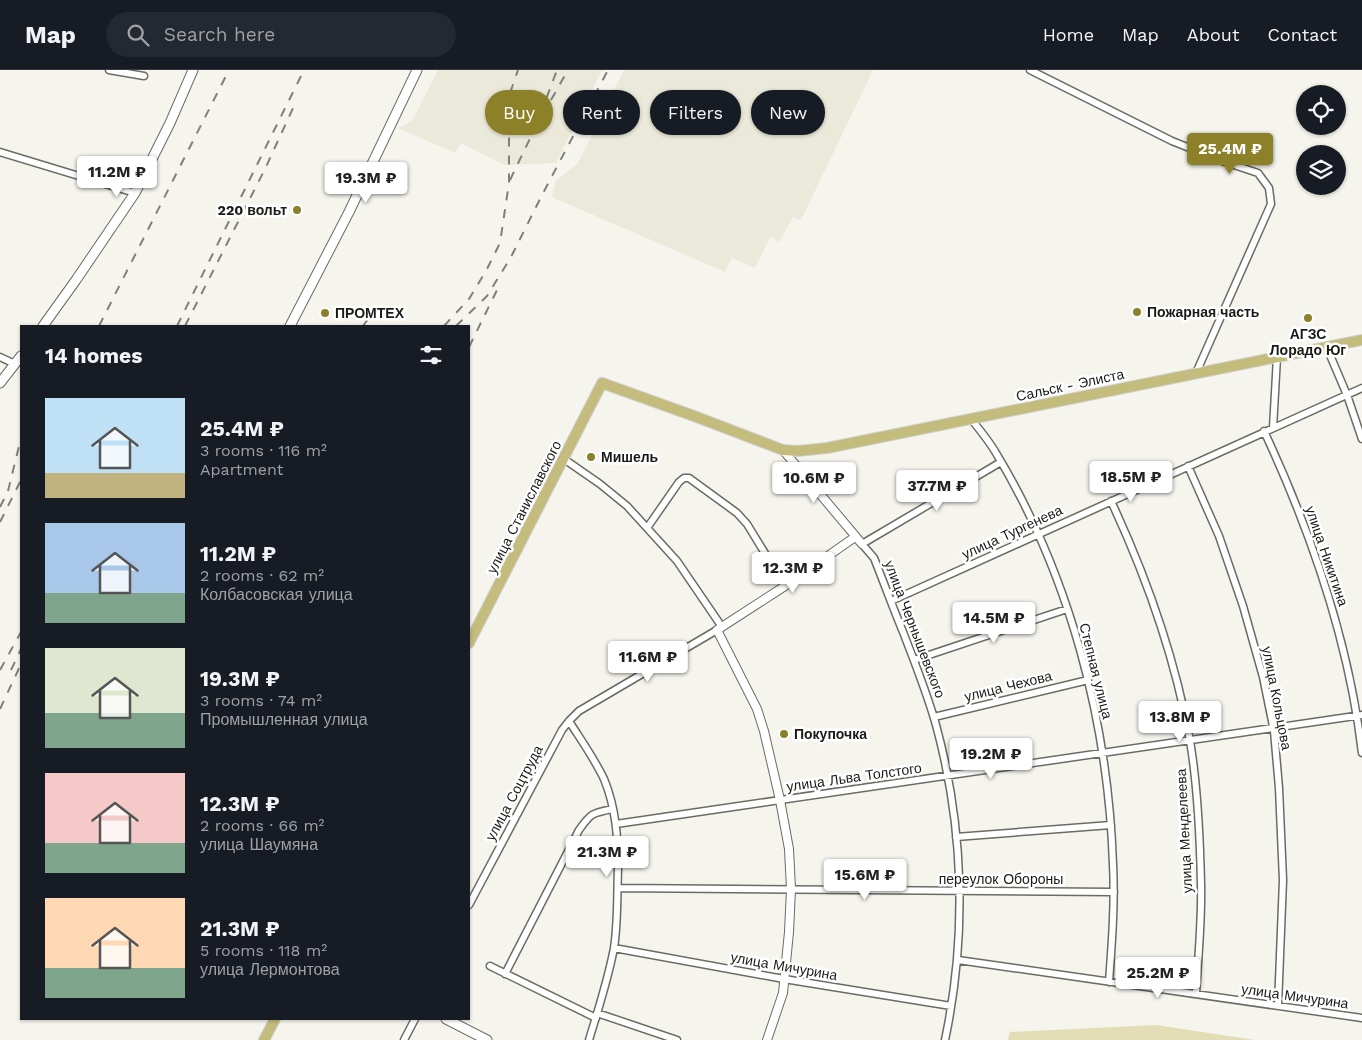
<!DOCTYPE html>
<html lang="en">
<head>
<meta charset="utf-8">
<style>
  :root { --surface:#171b24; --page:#242831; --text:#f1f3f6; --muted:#9ea1a6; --line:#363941; --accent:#8c8028 }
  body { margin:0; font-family:"Work Sans",sans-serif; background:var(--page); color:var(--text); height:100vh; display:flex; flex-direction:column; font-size:19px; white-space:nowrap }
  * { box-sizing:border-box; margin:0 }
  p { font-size:16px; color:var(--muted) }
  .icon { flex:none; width:28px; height:28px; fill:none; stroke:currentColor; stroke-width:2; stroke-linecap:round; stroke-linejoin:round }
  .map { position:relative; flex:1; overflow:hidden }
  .side { position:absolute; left:20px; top:255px; width:450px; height:695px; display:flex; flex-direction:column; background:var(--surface); border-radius:0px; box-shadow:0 1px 4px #0004 }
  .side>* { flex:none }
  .top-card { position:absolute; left:485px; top:20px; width:475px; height:45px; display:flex; gap:10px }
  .controls { position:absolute; left:1296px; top:15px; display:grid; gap:10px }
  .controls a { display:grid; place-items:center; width:50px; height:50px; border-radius:50%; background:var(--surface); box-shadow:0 1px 4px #0004; font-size:25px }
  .price { position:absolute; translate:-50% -42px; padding:0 11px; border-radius:5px; background:#fff; color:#222; font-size:16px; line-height:32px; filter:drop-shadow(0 1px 2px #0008) }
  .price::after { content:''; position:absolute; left:50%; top:30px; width:15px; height:11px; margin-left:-8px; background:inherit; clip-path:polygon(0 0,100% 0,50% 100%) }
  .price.selected { background:var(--accent); color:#fff }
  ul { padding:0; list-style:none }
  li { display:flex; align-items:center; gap:15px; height:125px; padding:0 25px }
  li span { display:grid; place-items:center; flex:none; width:140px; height:100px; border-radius:0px; color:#555 }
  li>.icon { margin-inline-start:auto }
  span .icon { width:60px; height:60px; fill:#fffc; stroke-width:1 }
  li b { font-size:21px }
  h2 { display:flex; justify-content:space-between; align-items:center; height:60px; padding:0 25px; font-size:21px }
  .chip { padding:0 18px; border-radius:22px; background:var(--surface); box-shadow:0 1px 4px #0004; font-size:18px; line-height:45px }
  .chip.selected { background:var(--accent); color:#fff }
  header { display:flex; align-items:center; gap:30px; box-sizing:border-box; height:70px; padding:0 25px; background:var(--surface); border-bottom:1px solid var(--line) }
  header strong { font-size:24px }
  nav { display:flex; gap:28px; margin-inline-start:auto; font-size:18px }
  .search { width:350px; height:45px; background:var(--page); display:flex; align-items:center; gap:12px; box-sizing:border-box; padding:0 18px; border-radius:28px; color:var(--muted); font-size:19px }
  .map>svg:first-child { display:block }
</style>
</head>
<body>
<header>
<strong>Map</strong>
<div class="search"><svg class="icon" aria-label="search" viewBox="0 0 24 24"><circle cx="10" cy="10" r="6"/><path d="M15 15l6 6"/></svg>Search here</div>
<nav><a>Home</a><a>Map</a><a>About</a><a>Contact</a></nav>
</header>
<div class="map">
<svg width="1362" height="970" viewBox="0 0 1362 970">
  <rect width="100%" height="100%" fill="#f5f4ed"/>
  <path fill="#ebe9da" d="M438,0H602L556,93L504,95L461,73L455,83L398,58L412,51Z
    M624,0H873L801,150L793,147L779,172L771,166L755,198L732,188L725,202L552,127L556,111L578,93Z"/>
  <path fill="#e2ddb4" d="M1156,955L1255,970H1008L1010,962Z"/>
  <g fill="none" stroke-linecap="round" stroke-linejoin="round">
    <g stroke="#6b6b64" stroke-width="9">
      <path id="minor" d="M109,0L144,6
        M1030,0L1172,71L1222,91L1258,103L1269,118L1271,134L1196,303
        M0,82L135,123
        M1327,278L1347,325L1362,369
        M0,287L15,294
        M971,349C980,360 989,371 996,383C1070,506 1108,651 1113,794C1115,833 1112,872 1109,912
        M1273,358L1277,287
        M1264,361C1312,464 1349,571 1362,683
        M564,389L600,414L627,436L677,491L722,557
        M1188,396L1219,466L1243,536L1263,607L1274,661L1279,718L1283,810L1278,936
        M1111,431C1147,508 1175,587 1190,671C1198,718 1200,767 1201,814C1202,851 1198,888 1196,924
        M647,458L679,412L684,408H689L737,443L747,454L785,516
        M891,531L1362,318
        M914,590L1067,539
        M934,647L1088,610
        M569,651C581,670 594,688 604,709C616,738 618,768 618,799C617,825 618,852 614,878C608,910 598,940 589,970
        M616,754L1362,645
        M956,767L1111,755
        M618,818L1114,822
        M469,835L562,660L569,651L579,641L717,560
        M614,878L784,909L951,936
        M958,890L1362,948
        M490,896L596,948
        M505,904L579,760C591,743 592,743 613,739
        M597,943L677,970
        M404,970L415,949
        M945,970C967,866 964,758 936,655C927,623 915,593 903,562C893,538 884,513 874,488L862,474L1001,392"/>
    </g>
    <g stroke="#6b6b64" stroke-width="10">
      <path id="tertiary" d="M783,380L862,474
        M767,970L783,923L789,862L791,819L789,779L780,730L764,661L757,639L717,560L785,516L855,467"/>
    </g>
    <g stroke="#6b6b64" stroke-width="11">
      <path id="secondary" d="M43,256L76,210L135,123L170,53L193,0
        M290,256L349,142L417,0
        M0,313L21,286
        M446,949L487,970"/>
    </g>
    <g stroke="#d1d1d1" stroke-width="12">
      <path id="primary" d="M469,573L602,313L694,346L783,380L798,381L827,378L1362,270
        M264,970L275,949"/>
    </g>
    <use href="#minor" stroke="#fff" stroke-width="6"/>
    <use href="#tertiary" stroke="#fff" stroke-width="8"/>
    <use href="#secondary" stroke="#fff" stroke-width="9"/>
    <use href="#primary" stroke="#c4bc7d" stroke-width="10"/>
    <path stroke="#80807b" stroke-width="2" stroke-dasharray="9 9" stroke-linecap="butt" d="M551,30L568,0
      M510,110L536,56L557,0
      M99,256L229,0
      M177,256L304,0
      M185,256L265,99L294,36
      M363,256L375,239
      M444,256L469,229L486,201L500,173L509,113V26L518,0
      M456,256L487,226L511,187L541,127L608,0
      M469,277L497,220
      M0,437L8,421L21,368
      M0,452L21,410
      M0,600L21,562
      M11,600L21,579
      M0,639L21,594"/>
  </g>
  <g fill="#8c8028" stroke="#fff" stroke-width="2">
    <circle cx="297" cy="140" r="5"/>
    <circle cx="1137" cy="242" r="5"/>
    <circle cx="325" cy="243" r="5"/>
    <circle cx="1308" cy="248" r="5"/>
    <circle cx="591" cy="387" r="5"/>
    <circle cx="784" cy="664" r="5"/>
  </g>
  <g text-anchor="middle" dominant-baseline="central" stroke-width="5" stroke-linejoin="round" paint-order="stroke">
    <g font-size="14" font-weight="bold" fill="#1a1a17" stroke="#fff" text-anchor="start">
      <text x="287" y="140" text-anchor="end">220 вольт</text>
      <text x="1147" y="242">Пожарная часть</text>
      <text x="335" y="243">ПРОМТЕХ</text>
      <text x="1308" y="264" text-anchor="middle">АГЗС<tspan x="1308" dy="16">Лорадо Юг</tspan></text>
      <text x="601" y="387">Мишель</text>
      <text x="794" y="664">Покупочка</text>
    </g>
    <g font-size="14" fill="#1a1a17" stroke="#fff">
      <text transform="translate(1070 315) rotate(-12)">Сальск - Элиста</text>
      <text transform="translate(524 437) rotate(-63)">улица Станиславского</text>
      <text transform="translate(1012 462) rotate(-25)">улица Тургенева</text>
      <text transform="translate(1327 486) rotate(71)">улица Никитина</text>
      <text transform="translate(915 559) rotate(69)">улица Чернышевского</text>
      <text transform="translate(1096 601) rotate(76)">Степная улица</text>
      <text transform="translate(1008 616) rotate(-14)">улица Чехова</text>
      <text transform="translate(1277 628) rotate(79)">улица Кольцова</text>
      <text transform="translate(854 707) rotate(-8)">улица Льва Толстого</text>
      <text transform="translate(514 723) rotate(-62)">улица Соцтруда</text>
      <text transform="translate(1184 761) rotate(-93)">улица Менделеева</text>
      <text x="1001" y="809">переулок Обороны</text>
      <text transform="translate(784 896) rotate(10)">улица Мичурина</text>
      <text transform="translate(1295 926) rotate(8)">улица Мичурина</text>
    </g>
  </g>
</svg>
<div class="controls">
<a><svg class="icon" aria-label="locate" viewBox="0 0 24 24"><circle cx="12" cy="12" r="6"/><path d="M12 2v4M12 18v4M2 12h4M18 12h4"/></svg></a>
<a><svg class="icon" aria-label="layers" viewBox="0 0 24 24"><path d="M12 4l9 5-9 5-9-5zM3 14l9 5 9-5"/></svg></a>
</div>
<b class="price selected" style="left:1230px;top:105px">25.4M ₽</b>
<b class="price" style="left:117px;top:128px">11.2M ₽</b>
<b class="price" style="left:366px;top:134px">19.3M ₽</b>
<b class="price" style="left:1131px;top:433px">18.5M ₽</b>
<b class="price" style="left:814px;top:434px">10.6M ₽</b>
<b class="price" style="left:937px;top:442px">37.7M ₽</b>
<b class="price" style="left:793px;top:524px">12.3M ₽</b>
<b class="price" style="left:994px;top:574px">14.5M ₽</b>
<b class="price" style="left:648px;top:613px">11.6M ₽</b>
<b class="price" style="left:1180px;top:673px">13.8M ₽</b>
<b class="price" style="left:991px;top:710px">19.2M ₽</b>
<b class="price" style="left:607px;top:808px">21.3M ₽</b>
<b class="price" style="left:865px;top:831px">15.6M ₽</b>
<b class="price" style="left:1158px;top:929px">25.2M ₽</b>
<div class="top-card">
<a class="chip selected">Buy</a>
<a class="chip">Rent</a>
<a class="chip">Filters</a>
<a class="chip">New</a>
</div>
<section class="side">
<h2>14 homes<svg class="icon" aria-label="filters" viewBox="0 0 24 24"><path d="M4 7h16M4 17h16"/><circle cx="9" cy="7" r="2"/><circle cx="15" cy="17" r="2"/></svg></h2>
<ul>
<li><span style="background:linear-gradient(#bfe0f5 75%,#c2b280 0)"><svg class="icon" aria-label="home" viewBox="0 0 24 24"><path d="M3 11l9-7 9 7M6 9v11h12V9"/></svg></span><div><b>25.4M ₽</b><p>3 rooms · 116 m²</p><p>Apartment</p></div></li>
<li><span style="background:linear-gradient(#a9c7e8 70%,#7fa58c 0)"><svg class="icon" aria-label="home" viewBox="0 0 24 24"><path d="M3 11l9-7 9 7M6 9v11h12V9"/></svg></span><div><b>11.2M ₽</b><p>2 rooms · 62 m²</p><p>Колбасовская улица</p></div></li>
<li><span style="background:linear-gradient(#dfe7d0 65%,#7fa58c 0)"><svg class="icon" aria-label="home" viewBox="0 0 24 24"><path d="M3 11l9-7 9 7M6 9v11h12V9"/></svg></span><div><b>19.3M ₽</b><p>3 rooms · 74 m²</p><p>Промышленная улица</p></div></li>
<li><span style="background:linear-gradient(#f6c9c9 70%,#7fa58c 0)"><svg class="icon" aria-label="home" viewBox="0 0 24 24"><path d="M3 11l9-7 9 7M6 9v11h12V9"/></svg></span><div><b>12.3M ₽</b><p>2 rooms · 66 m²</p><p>улица Шаумяна</p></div></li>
<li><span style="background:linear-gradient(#ffd9b3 70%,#7fa58c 0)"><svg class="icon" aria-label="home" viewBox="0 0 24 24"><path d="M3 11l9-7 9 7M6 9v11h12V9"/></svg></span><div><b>21.3M ₽</b><p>5 rooms · 118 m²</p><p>улица Лермонтова</p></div></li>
</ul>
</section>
</div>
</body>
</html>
